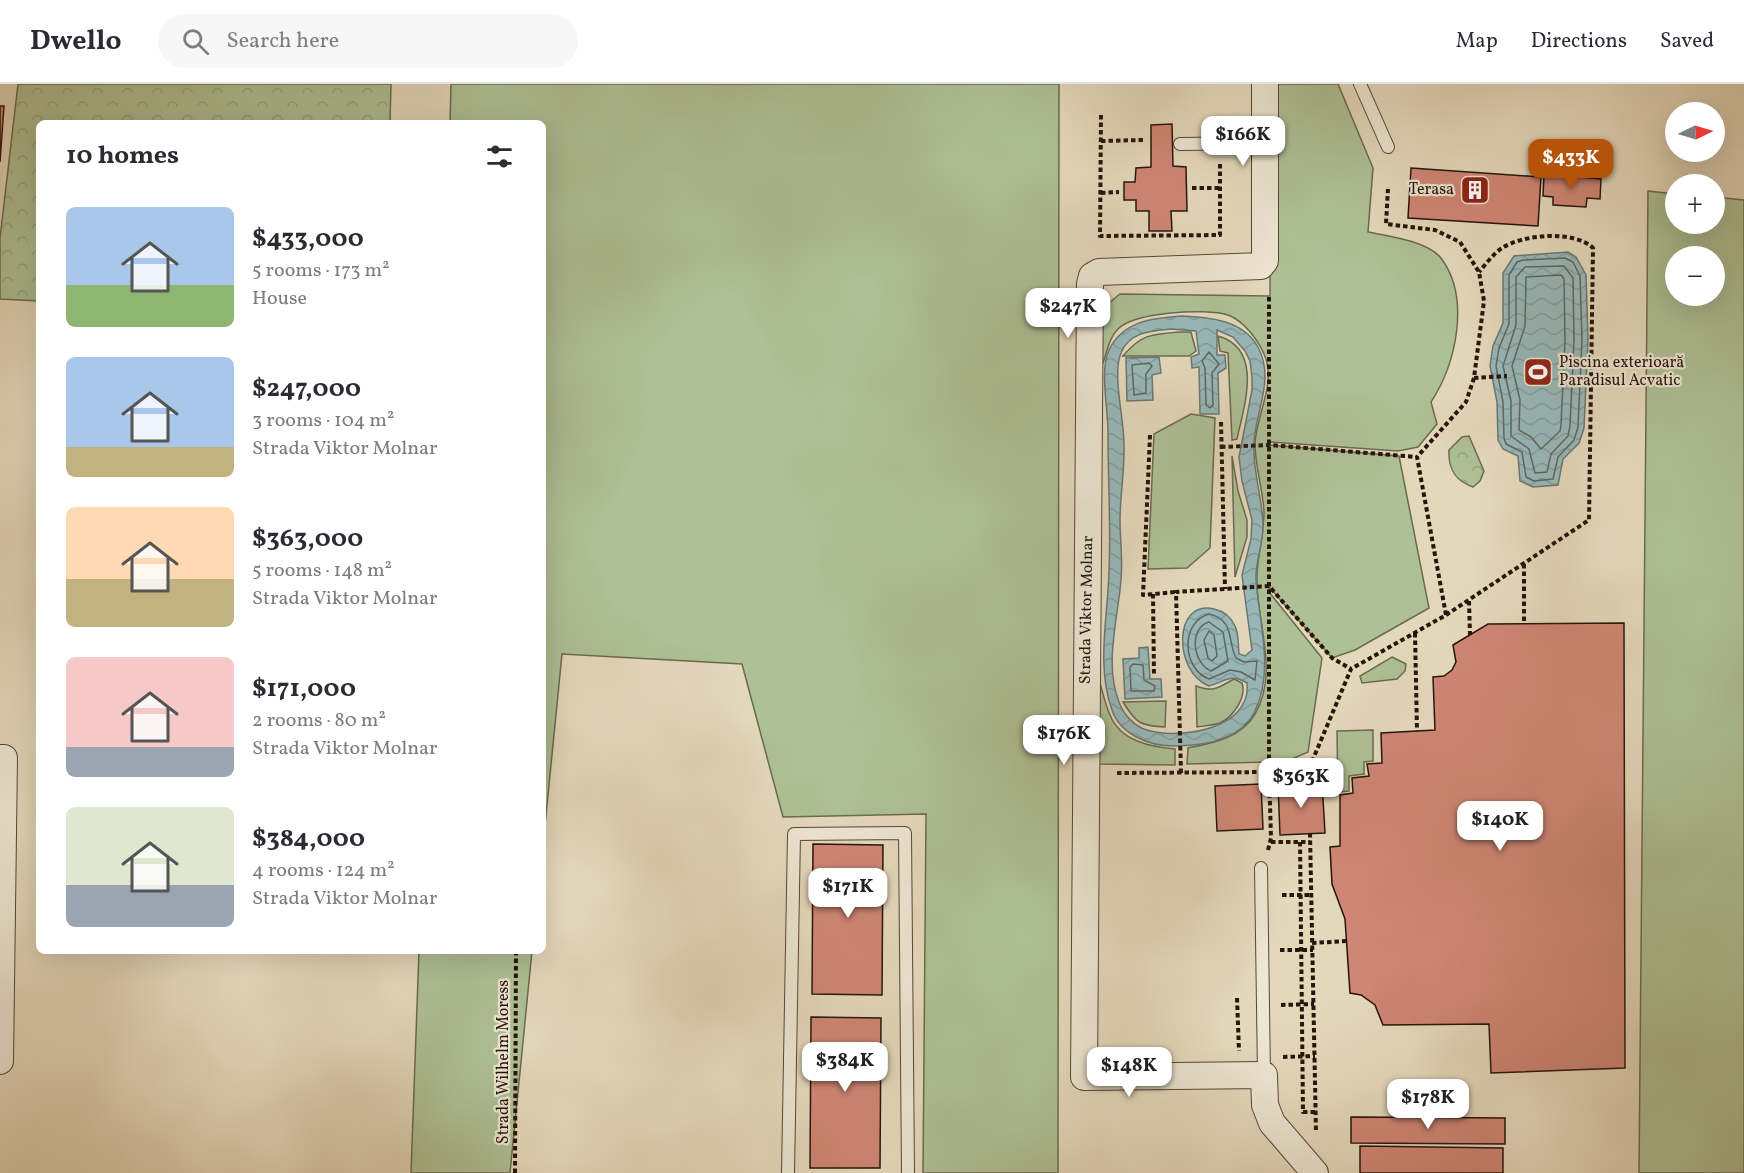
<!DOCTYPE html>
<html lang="en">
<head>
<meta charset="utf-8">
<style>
  :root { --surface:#fff; --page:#f7f7f7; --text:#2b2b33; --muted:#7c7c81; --line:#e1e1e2; --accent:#b45309 }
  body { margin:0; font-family:Vollkorn,serif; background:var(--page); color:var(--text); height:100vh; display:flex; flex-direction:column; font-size:22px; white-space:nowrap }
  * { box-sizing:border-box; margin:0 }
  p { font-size:20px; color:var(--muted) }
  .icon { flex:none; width:33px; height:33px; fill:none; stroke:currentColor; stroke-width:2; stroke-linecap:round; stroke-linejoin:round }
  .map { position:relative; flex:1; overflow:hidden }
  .sheet { position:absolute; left:36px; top:36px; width:510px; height:834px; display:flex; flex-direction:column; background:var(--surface); border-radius:9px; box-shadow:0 6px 24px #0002 }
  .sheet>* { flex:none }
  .needle { width:39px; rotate:85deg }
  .buttons { position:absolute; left:1665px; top:18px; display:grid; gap:12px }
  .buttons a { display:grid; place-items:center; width:60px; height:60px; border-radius:50%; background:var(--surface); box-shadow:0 6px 24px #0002; font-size:30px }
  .price { position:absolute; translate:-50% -51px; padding:0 14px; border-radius:12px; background:#fff; color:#222; font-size:20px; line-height:39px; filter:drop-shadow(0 2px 3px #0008) }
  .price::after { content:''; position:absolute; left:50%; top:36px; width:18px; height:14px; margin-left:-9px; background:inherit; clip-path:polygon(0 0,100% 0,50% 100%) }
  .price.selected { background:var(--accent); color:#fff }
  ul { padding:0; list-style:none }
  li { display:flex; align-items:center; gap:18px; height:150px; padding:0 30px }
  li span { display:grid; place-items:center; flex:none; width:168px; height:120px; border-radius:9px; color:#555 }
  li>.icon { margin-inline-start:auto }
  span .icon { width:72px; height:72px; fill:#fffc; stroke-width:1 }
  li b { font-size:26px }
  h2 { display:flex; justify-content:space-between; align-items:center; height:72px; padding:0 30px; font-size:26px }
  header { display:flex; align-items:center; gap:36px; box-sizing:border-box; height:84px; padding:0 30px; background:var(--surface); border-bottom:2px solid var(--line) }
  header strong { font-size:28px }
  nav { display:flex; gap:33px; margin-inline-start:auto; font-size:21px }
  .search { width:420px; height:54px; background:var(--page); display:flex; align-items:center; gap:15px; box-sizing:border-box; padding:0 21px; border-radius:33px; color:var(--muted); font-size:22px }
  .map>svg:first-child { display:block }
</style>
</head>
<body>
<header>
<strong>Dwello</strong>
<div class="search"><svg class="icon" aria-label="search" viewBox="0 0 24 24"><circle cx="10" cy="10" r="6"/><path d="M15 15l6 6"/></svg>Search here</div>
<nav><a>Map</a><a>Directions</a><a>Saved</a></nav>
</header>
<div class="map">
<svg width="1744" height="1089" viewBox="0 0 1744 1089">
  <defs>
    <pattern id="forest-crowns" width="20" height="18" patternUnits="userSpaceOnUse" patternTransform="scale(1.5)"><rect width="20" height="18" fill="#aec095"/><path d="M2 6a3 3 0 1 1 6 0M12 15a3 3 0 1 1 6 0" fill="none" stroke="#96a47f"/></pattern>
    <pattern id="water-waves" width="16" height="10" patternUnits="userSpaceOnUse" patternTransform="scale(1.5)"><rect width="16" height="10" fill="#98b8b9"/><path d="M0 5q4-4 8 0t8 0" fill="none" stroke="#839d9e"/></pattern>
  </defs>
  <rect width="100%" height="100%" fill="#e4d8bb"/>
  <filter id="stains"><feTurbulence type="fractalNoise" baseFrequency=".00333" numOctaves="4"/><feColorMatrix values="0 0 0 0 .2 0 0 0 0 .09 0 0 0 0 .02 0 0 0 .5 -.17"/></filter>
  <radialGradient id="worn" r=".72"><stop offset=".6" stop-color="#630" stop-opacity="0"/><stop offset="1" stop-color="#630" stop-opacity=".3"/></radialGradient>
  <path fill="#aec095" stroke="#6a6a50" stroke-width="1.5" fill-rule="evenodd" d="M451,0H1059L1058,1089H923L926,730L783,733L742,580L562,570L543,761V39H450Z
    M1271,0H1338L1373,84L1368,148C1389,152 1427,157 1441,174C1471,214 1456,280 1431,318L1437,340L1418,363L1398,367L1269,358V361L1399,372L1429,524L1355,566L1332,574L1269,503V508L1322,574L1308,668L1269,685V678L1187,680L1188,664C1213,659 1241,654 1255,630C1280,587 1255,536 1257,491C1258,469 1264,449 1264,428C1263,405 1255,383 1255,360C1256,331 1277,299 1264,270C1258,256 1244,237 1228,231C1205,224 1135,228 1118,245C1109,254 1107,268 1103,279L1098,281V228L1120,210L1270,212Z
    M1648,107L1675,110L1676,140H1714L1715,113L1744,116V1089H1639ZM1676,172H1714V212H1676Z
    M1180,248H1191L1196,267L1189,272H1123C1141,250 1152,250 1180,248Z
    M1218,252C1264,265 1244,322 1237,355L1232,356L1228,269L1220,267Z
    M1191,330L1215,334L1210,464L1187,484L1148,485L1154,350Z
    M1232,372L1238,407L1247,436V453L1235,493Z
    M1392,573L1406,580L1405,587L1397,595L1362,599L1360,592Z
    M1097,590C1102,603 1104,618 1110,631C1120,657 1151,663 1175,665V681L1096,680Z
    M1234,595L1242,599C1247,613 1233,633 1220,639C1214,641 1204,642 1197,643L1196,602C1214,609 1219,603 1234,595Z
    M1166,617L1165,643C1140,642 1136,639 1123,618Z
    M1373,646V677L1364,678V690L1349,692V707L1338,708L1337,647Z
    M419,867H532L510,1089H411Z"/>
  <path fill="url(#forest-crowns)" stroke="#6a6a50" stroke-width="1.5" d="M18,0H391L390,39H39V217L0,215V154Z
    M1469,352L1484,387L1480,397L1473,403C1455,397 1448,385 1449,366L1462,353Z"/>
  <path fill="url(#water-waves)" stroke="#6a7774" stroke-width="1.5" fill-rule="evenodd" d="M1568,168L1576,173L1586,191L1588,256L1584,344L1579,359L1563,375L1558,401L1533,403L1520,397L1518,372L1503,365L1498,356L1497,318L1490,282L1493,262L1503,239V189L1514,172Z
    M1182,232C1209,233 1243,236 1258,263C1275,296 1256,325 1254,358C1252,387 1263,414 1263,443C1263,461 1255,478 1256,496C1259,538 1275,589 1254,629C1239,657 1201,662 1173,662C1149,662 1120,650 1112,626C1096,582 1108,532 1109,487C1111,442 1108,397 1108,352C1109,329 1099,286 1109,266C1123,237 1152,234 1182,232ZM1171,245L1196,247L1199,270L1191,273L1192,284L1199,283L1200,330H1219L1218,289L1226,284L1225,271H1217V246L1233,253L1245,267L1250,277L1252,293V306L1239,373L1242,397L1252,436L1251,455L1242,491L1252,566L1245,572L1239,570C1238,561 1239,550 1235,542C1231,533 1223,527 1214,525C1173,515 1173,588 1209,602C1226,597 1231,589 1247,599C1252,645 1180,656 1147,646C1135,643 1123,630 1119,618C1104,581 1118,534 1121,496C1123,476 1120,456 1120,437C1120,411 1125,385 1124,359C1124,335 1112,290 1121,269C1129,248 1151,247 1171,245Z
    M1159,273L1161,289L1152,291L1153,316L1127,317L1126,274Z
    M1148,563L1150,595H1161L1162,613L1125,615L1123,575L1139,574V564Z"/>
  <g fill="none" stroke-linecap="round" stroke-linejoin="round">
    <path stroke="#5f6662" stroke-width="1.5" d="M1565,174L1573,178L1580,192L1582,256L1578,343L1574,356L1558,373L1553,395L1534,397L1526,393L1522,368L1506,360L1504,354L1503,318L1496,282L1499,264L1509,240V191L1517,178L1523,176Z
      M1564,182L1573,194L1574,256L1570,342L1568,352L1551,370L1547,388L1535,389L1529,365L1511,352V317L1503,282L1516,241V193L1525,183Z
      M1561,191L1564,195L1565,256L1561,341L1560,347L1541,365L1531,353L1519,346L1520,316L1512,282L1525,242L1526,193Z
      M1209,268L1219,280L1212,289L1213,321L1210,324L1206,321L1205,284L1202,277Z
      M1149,279L1152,282L1146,290V309L1134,311L1132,281Z
      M1209,530C1235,536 1227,556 1236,574L1244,578L1257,577L1255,596L1241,588L1230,586L1209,595C1182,585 1180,538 1209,530Z
      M1209,538L1223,548L1228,577L1211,587C1193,580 1188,544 1209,538Z
      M1209,547L1214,551L1217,572L1212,577L1208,574L1204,556Z
      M1133,580L1143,581L1144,596L1155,602L1154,607H1131L1130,583Z"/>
  </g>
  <path fill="#cf8675" stroke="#26150c" stroke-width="1.5" d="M0,22H4L0,78Z
    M1172,40L1173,82L1186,83L1187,127H1171L1172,147H1149V127H1136V116H1124V98H1135L1136,84L1151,83V41Z
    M1411,84L1541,93L1538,142L1408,134Z
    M1544,90L1601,95L1600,115L1587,114L1586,123L1553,121V113L1543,112Z
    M1624,539L1625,984L1491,989L1489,940L1383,941L1375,921L1361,911L1350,909L1345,835L1332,800L1330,763L1340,762V711L1353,709L1352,694L1369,692L1367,680L1382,679L1381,649L1435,646L1433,593L1444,592L1452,586L1456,578L1453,561L1488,540Z
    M1322,698L1325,749L1280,751L1278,700Z
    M1261,700L1263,745L1217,747L1215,702Z
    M813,760L883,761L882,911L812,910Z
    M811,933L881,934L880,1084H810Z
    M1351,1033L1505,1034V1060L1351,1059Z
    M1360,1062L1503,1064V1089H1360Z"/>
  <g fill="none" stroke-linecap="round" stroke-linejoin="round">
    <g stroke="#564638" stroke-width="14">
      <path id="service" d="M1360,0L1388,63
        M1180,60L1265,59
        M1261,784L1264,991
        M788,1089L794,750L905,749L908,1089"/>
    </g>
    <g stroke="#564638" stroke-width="28">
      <path id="minor" d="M1265,0V177L1261,182L1099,188L1092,192L1090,200L1084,993L1264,991L1265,1021L1272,1039L1315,1089
        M0,674H4L0,977"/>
    </g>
    <path stroke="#26150c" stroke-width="4" stroke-dasharray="4.5 3" stroke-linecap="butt" d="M1101,31L1100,152L1220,151V80
      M1101,57L1143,56
      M1192,104H1220
      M1101,109L1119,108
      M1474,294L1507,292
      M1221,338L1225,505
      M1150,351L1143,511L1176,508
      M1221,363L1269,361L1417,373
      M1524,480V540
      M1153,510L1154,591
      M1469,517L1470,551
      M1446,531L1589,436L1593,164C1574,146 1524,150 1502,164C1493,170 1486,180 1479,188
      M1415,549L1417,647
      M1308,687L1309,699
      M1117,689L1269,688V213
      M1181,689L1176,508L1269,502L1332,574L1351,585
      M1310,749L1316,1048
      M1271,758H1310
      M1300,758L1303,1028H1316
      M1268,766L1271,754L1269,688L1308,687L1351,585L1446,531L1417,373L1466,318L1474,294L1484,217L1479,188L1460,158L1435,146L1386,140L1388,105
      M1282,811H1311
      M1312,859L1347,857
      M1280,866H1313
      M1237,914L1239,967
      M1281,921L1314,920
      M1283,973L1315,972
      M515,1089L516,867"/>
    <use href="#service" stroke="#ede6d3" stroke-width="12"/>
    <use href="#minor" stroke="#ede6d3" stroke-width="26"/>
  </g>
  <defs>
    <g id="building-square" transform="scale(1.5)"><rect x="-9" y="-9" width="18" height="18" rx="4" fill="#8f2418" stroke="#ede6d3"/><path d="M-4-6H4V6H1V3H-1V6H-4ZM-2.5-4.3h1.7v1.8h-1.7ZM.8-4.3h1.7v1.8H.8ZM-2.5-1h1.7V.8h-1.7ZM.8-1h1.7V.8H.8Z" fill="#fff"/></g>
    <g id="stadium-square" transform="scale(1.5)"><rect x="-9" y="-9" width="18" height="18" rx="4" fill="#8f2418" stroke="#ede6d3"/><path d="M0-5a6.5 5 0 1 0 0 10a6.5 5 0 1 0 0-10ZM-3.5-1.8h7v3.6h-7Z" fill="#fff"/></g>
  </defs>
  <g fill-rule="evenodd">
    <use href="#building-square" x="1475" y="106"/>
    <use href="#stadium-square" x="1538" y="288"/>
  </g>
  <g text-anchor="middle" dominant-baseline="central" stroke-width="4.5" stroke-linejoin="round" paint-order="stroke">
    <g font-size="16" fill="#26150c" stroke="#ede6d3" text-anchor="end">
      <text x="1454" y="106">Terasa</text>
      <text x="1559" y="279" text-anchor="start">Piscina exterioară<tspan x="1559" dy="18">Paradisul Acvatic</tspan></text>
    </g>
    <g font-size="16" fill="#26150c" stroke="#ede6d3">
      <text transform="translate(1087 526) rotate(-89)">Strada Viktor Molnar</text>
      <text transform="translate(504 978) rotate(-90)">Strada Wilhelm Moress</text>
    </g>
  </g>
  <rect width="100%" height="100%" filter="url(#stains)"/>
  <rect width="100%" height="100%" fill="url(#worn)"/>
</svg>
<div class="buttons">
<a><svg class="needle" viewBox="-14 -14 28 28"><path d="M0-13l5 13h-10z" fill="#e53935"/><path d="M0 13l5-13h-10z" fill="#7c7c81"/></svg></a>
<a>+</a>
<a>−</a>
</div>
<b class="price" style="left:1243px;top:83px">$166K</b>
<b class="price selected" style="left:1571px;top:106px">$433K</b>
<b class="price" style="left:1068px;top:255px">$247K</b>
<b class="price" style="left:1064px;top:682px">$176K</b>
<b class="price" style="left:1301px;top:725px">$363K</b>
<b class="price" style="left:1500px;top:768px">$140K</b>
<b class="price" style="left:848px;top:835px">$171K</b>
<b class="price" style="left:845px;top:1009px">$384K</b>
<b class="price" style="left:1129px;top:1014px">$148K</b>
<b class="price" style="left:1428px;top:1046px">$178K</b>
<section class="sheet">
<h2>10 homes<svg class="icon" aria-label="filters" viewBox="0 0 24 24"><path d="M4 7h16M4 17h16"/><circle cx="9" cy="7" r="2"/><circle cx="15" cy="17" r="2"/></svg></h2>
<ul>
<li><span style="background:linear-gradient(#a9c7e8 65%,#8fb573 0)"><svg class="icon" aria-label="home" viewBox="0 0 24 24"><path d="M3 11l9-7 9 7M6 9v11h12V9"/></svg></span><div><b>$433,000</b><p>5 rooms · 173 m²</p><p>House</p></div></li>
<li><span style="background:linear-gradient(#a9c7e8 75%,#c2b280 0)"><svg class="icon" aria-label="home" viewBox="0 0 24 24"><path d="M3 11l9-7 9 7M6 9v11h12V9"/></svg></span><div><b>$247,000</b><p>3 rooms · 104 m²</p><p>Strada Viktor Molnar</p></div></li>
<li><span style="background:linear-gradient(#ffd9b3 60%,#c2b280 0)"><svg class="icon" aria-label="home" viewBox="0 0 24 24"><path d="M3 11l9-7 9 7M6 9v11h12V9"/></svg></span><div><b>$363,000</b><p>5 rooms · 148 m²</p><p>Strada Viktor Molnar</p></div></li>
<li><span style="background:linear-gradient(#f6c9c9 75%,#9aa5b1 0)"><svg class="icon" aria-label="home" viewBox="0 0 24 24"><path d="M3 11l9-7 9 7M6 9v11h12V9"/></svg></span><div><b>$171,000</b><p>2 rooms · 80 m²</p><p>Strada Viktor Molnar</p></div></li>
<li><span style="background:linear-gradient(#dfe7d0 65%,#9aa5b1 0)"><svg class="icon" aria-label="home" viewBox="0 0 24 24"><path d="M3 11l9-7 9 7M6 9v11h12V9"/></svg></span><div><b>$384,000</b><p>4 rooms · 124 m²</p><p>Strada Viktor Molnar</p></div></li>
</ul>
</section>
</div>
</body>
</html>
